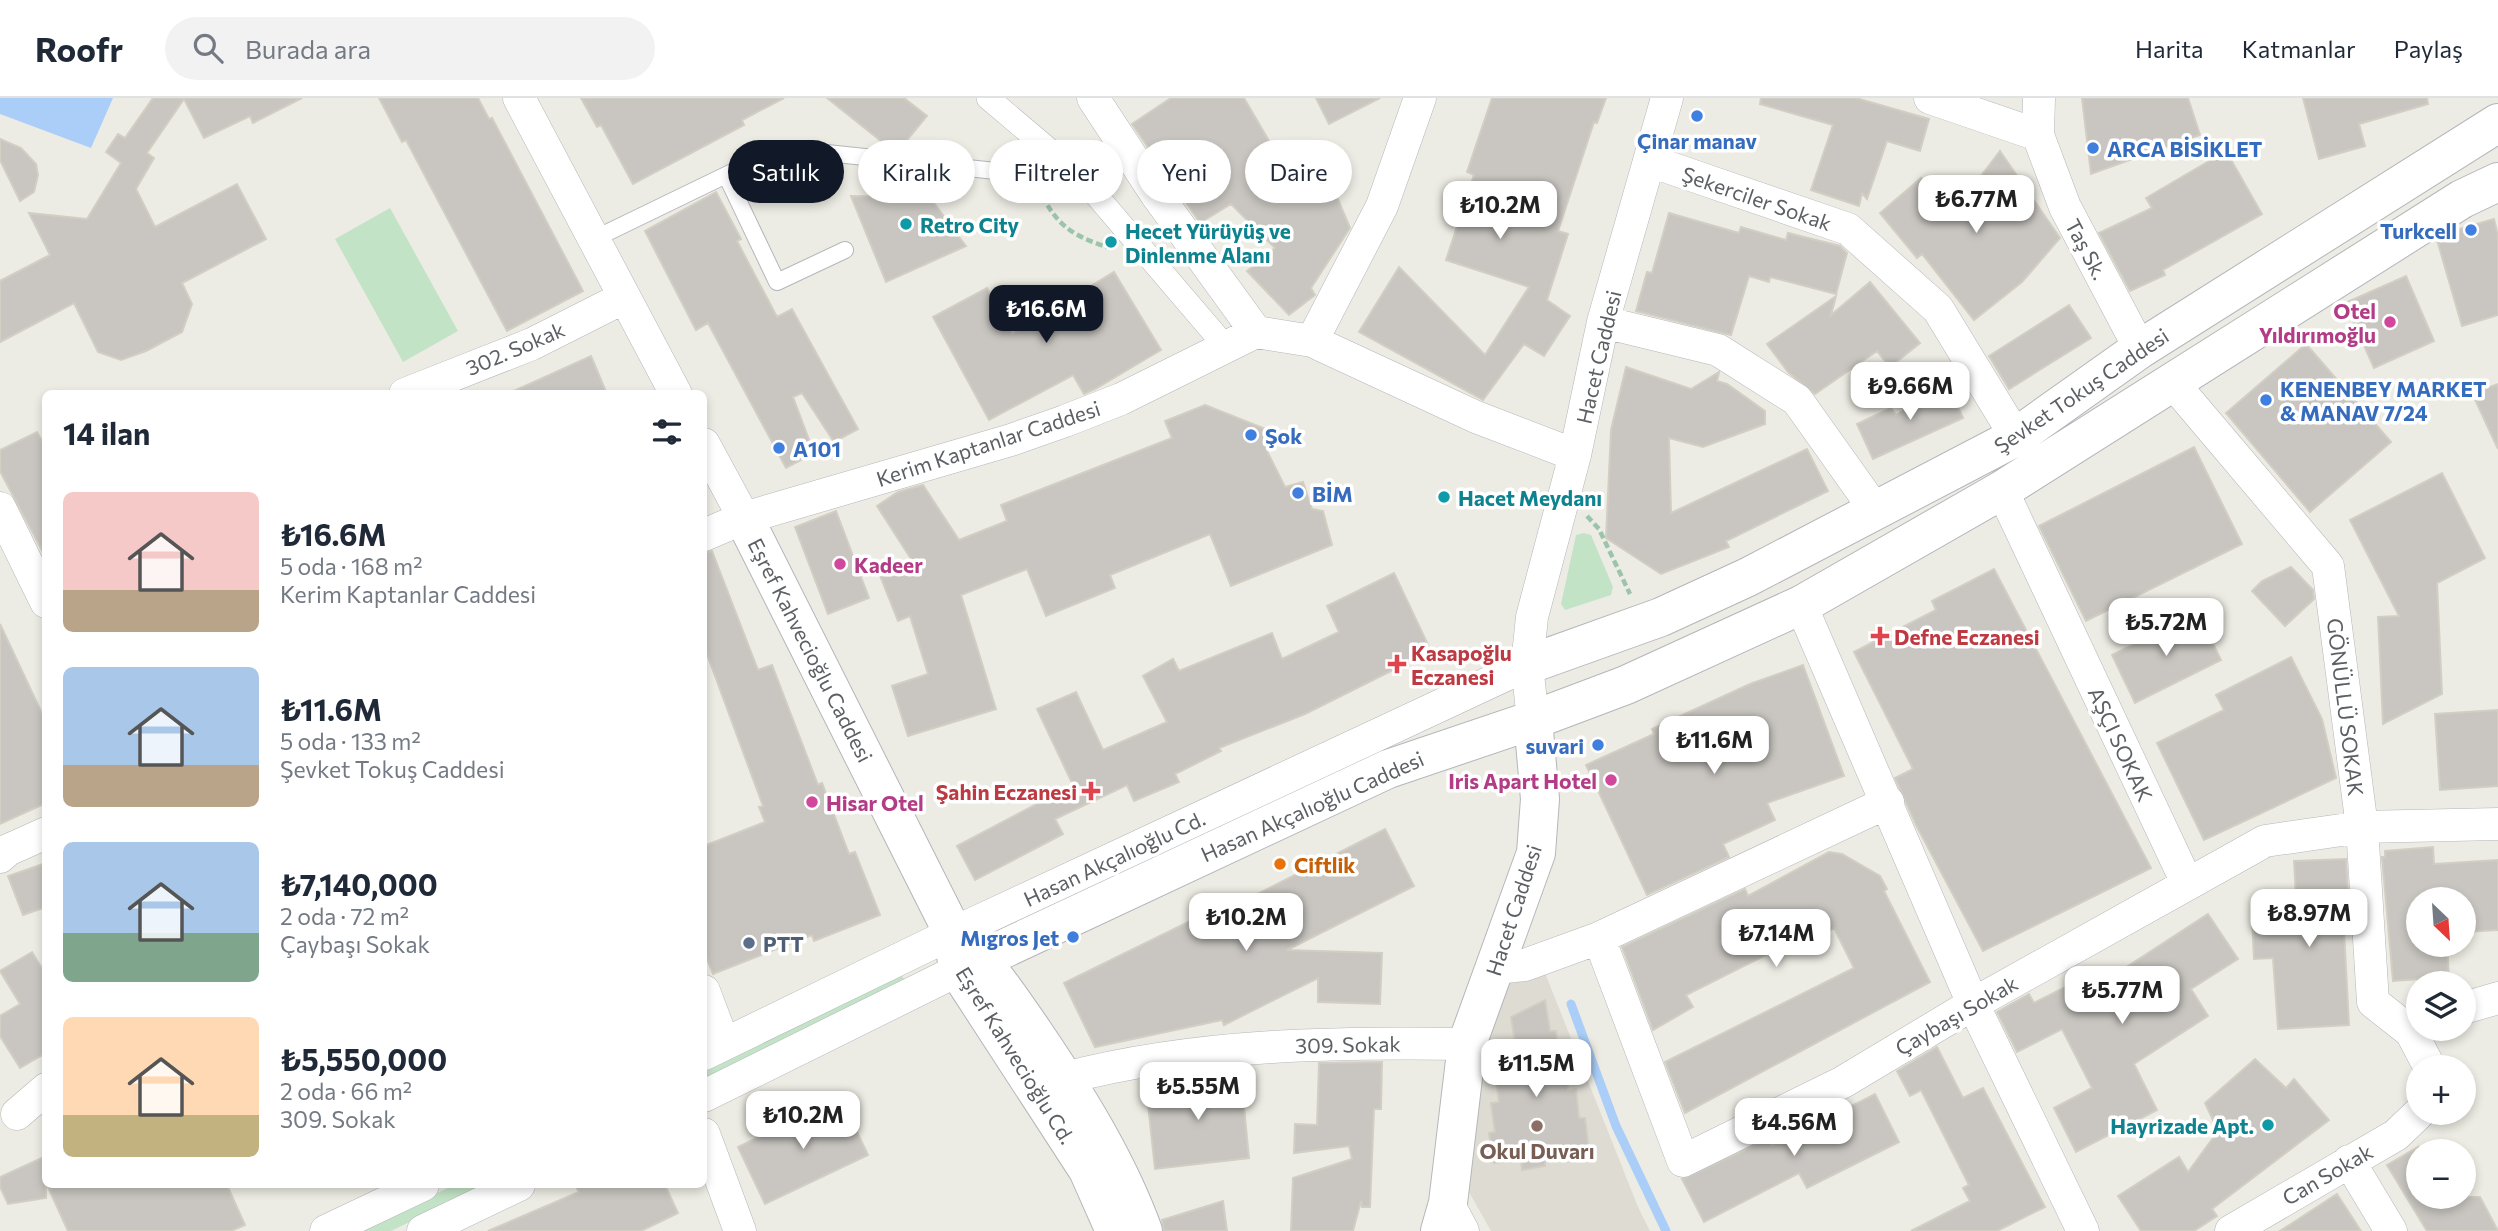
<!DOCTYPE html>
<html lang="tr">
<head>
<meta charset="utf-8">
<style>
  :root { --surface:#fff; --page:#f2f2f3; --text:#1f2937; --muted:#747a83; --line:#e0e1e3; --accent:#111827 }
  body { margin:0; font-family:Commissioner,sans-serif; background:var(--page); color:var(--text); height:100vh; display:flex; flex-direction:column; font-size:26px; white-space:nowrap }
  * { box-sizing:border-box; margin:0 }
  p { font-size:23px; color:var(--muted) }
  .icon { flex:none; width:38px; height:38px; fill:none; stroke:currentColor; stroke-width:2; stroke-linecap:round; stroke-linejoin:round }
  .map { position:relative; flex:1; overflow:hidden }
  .sheet { position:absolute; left:42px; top:292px; width:665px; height:798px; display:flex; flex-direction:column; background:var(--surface); border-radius:10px; box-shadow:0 4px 10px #0003 }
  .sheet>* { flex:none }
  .hud { position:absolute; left:728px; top:42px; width:665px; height:63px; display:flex; gap:14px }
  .needle { width:46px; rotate:155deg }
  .controls { position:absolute; left:2406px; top:789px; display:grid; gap:14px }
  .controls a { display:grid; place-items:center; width:70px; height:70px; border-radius:50%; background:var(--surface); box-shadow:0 4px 10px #0003; font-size:35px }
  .price { position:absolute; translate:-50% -60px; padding:0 16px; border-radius:14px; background:#fff; color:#222; font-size:23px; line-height:46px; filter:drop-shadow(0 2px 4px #0008) }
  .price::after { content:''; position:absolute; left:50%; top:42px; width:21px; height:16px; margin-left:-10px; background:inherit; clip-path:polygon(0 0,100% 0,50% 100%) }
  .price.active { background:var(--accent); color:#fff }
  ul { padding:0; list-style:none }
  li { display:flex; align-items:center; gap:21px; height:175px; padding:0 21px }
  li span { display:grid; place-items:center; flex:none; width:196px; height:140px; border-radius:10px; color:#555 }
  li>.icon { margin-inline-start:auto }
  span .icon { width:84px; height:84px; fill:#fffc; stroke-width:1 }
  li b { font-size:30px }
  h2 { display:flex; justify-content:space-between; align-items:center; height:84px; padding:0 21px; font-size:30px }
  .pill { padding:0 24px; border-radius:32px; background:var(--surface); box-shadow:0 4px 10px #0003; font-size:24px; line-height:63px }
  .pill.active { background:var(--accent); color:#fff }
  header { display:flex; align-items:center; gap:42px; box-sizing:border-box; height:98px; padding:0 35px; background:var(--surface); border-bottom:2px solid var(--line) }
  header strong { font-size:33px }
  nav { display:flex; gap:38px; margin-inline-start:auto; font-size:24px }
  .search { width:490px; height:63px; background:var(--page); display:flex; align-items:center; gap:18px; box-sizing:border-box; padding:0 24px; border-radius:38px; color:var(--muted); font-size:26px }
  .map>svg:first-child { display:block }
</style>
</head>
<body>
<header>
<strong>Roofr</strong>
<div class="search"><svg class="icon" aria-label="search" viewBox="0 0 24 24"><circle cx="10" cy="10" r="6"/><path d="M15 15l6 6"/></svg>Burada ara</div>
<nav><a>Harita</a><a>Katmanlar</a><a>Paylaş</a></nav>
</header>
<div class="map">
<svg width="2498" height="1133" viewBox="0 0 2498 1133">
  <rect width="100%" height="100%" fill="#edece4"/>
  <path fill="#dddbd2" d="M1545,875L1638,1109L1650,1133H1491L1461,1080L1475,977L1501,883Z"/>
  <path fill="#c3e3c6" d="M390,110L458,233L403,264L335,141Z
    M1584,435L1591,437L1613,489L1611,497L1565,512L1561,506L1576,437Z
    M898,873L905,882L704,980V966Z
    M454,1087H486L391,1133H358Z"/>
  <path fill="#aacef8" d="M0,0H113L91,50L0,16Z"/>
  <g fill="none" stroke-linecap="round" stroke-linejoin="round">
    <path stroke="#aacef8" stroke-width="9" d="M1571,906L1616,1028L1666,1133"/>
  </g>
  <path fill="#c9c6c1" stroke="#d2cec3" stroke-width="2" d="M153,0H302L253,25L250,18L204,40L184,1L147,55L154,60L136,91L155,129L237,86L266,141L182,185L192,206L182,234L146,253L121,262L98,254L74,205L0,244V183L50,157L29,115L87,121L121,65L106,54L118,36L125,40Z
    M379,0H478L489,21L492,20L583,193L507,233L406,42L402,44Z
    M581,0H784L742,22L744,27L633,86L601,27L597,29Z
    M827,0H904L927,18L899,52L891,51Z
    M1171,0H1244L1297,91L1324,68L1350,130L1311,190L1315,197L1289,217L1247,173L1275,150L1231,106L1200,125L1132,26Z
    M1316,0H1380L1329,26Z
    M1492,0H1606L1597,25L1594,24L1558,133L1568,136L1547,202L1570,218L1544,258L1524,246L1483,302L1359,234L1399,169L1485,257L1529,189L1446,162L1474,77L1467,74Z
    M1761,0H1856L1929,21L1920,53L1887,43L1867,101L1862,95L1859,108L1811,92L1833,27L1760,6Z
    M2082,0H2188L2200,37L2091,76Z
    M2303,0H2427L2428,6L2359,26L2365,48L2319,61Z
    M0,41L21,50L36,66L38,77L34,94L20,103L0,62Z
    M2000,53L2060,140L2022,184L1974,222L1922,156L1917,160L1880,115L1921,80L1952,116Z
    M2226,53L2262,116L2163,172L2165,177L2130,193L2099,135L2152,110L2146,100Z
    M716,94L741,141L737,143L777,219L792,211L858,331L834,344L802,295L793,299L814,355L786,370L708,225L696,232L645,133Z
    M851,98L902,99L934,105L966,148L886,184Z
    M1669,115L1739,135L1741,129L1786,142L1788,135L1840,148L1847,155L1836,196L1770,179L1769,184L1749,178L1731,237L1636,213L1647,174L1652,175Z
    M2494,121L2498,137V217L2462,228L2437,142L2452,133Z
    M1114,174L1161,252L1095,291L1084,296L1073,277L989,322L933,219L987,190L1012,236Z
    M2406,178L2434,243L2374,270L2345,205Z
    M1870,184L1920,245L1890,269L1877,253L1815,296L1788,274L1767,246L1836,198L1831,217Z
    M2069,207L2091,240L2009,291L1989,258Z
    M2306,246L2391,344L2310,414L2226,315Z
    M591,258L607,296H507Z
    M1626,269L1691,291L1719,274L1717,283L1727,286L1765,313V326L1703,349L1669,340L1671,415L1807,351L1828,393L1726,443L1729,449L1661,476L1606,440L1611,332Z
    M1947,285L1963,320L1873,361L1857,326L1891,310L1896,317Z
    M2498,286V351L2472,295Z
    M1205,307L1291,341L1266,351L1285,389L1303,384L1312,411L1323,413L1332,447L1231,488L1210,436L1110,477L1115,490L1046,518L1027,471L961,497L996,611L908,638L892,588L928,576L910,518L898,523L879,475L911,461L877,408L898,394L923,387L959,442L1007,423L1001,407L1172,340L1165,323Z
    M37,334L46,350V460L0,373V352Z
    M2194,349L2242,446L2086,523L2039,428Z
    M2442,375L2485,460L2437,485L2442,596L2383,626L2378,519L2399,518L2350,422Z
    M836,413L869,500L828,516L795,429Z
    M712,453L758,572L772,567L818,687L822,685L849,756L855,754L880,817L814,843L812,837L713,876L704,853V748L765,724L759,709L763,708L704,548V455Z
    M2291,469L2313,492L2314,501L2285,528L2252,493L2262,483Z
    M1994,471L2151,770L1983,853L1916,727L1895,680L1913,671L1854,554L1936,512L1932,503Z
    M1394,475L1431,553L1305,616L1219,650L1221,653L1175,676L1179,684L1134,703L1127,687L1055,721L1063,736L975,782L957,748L1073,687L1037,611L1076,594L1103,652L1167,624L1143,578L1173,561L1179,573L1272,535L1282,561L1339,534L1327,508Z
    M2198,515L2221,562L2135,605L2112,557Z
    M0,526L46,624V705L0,726Z
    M2291,559L2322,621L2336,680L2204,742L2157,645L2224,612L2216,597Z
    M1803,567L1844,678L1767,705L1775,722L1723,746L1729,759L1647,797L1586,667L1654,636L1652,631L1750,586Z
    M2498,612V688L2440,692L2435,616Z
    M1385,731L1414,788L1287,852L1382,855L1380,906L1318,904V880L1224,927L1222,922L1095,949L1064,885L1241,798L1244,803Z
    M2433,749L2434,766L2498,762V832L2464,834L2462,797L2418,800V847H2447L2449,879L2393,883L2382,759H2385V753Z
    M1829,754L1842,756L1880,778L1887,791L1884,793L1930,884L1685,1015L1665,964L1854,870L1834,830L1802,848L1798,841L1686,897L1693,909L1653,932L1622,849L1745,791L1748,798Z
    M2346,761L2348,795H2342L2349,927L2278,931L2273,860L2254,861L2252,819L2297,816L2294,763Z
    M46,765V809L23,817L8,778Z
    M2208,816L2238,861L2191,891L2208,918L2134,966L2157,1012L2076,1054L2054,1010L2092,990L2062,931L2017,954L1997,914L2029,896L2034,905L2093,875L2099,887Z
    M32,854L46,877V955L20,970L0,938V918L20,906L0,873Z
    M1545,902L1550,933H1556L1559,963H1566L1568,992L1576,991L1579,1020H1585L1589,1053L1545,1060V1068L1522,1072L1521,1062L1494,1065L1489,1035L1495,1034L1491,1005L1499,1004L1495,975L1519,970L1511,919Z
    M1937,949L1963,1000L1983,990L2045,1109L1997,1133H1911L1970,1103L1963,1090L1969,1087L1921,992L1910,998L1897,973Z
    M2255,961L2286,990L2294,981L2329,1022L2212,1111L2217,1118L2194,1133H2141L2118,1098L2179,1059L2188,1074L2218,1033L2205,1005Z
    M1382,964L1381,1011H1374L1370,1109H1362L1361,1103L1353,1133H1291L1293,1080L1352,1061L1349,1048L1294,1055L1295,1026L1317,1027L1319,965Z
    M1241,978L1249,1060L1155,1071L1146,988Z
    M1875,996L1899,1044L1807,1090L1799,1075L1704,1124L1682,1081L1768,1041L1772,1048Z
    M841,1000L868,1057L765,1106L738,1049Z
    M2418,1049V1099H2480L2498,1133H2427L2387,1067Z
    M46,1058V1100L8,1106L0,1089V1079Z
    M47,1087H227L245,1127L231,1133H68Z
    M575,1087H665L678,1115L641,1133H488L579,1094Z
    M2337,1096L2361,1133H2280Z
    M1223,1103L1227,1133H1164L1162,1122Z"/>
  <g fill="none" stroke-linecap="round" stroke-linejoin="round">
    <g stroke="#b4b6ba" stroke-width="18">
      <path id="service" d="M726,77L777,184L845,152
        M592,142L755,63L799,52L1005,74"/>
    </g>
    <g stroke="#b4b6ba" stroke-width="24">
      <path id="pedestrian" d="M988,0L1079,77L1225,248"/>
    </g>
    <g stroke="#b4b6ba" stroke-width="33">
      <path id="minor" d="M519,0L676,296
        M1093,0L1156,96L1256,234
        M1930,0L2038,37L2065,109L2140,251
        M2038,37L2039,0
        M1650,63L1848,131L1938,211L2016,339
        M1603,224L1718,252L1797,302L1876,413
        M1312,243L1382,108L1420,0
        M2173,285L2328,468L2362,729L2373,904L2411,934L2430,970
        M405,296L532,246L623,200
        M704,346L744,420
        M2002,392L2187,785
        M0,410L46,504
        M704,437L744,420L1011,342L1065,323L1121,301L1256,234L1312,243L1476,319L1575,357
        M1801,507L1973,906L2083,1133
        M1533,622L1527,567L1532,519L1575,357L1603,224L1667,0
        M0,759L8,752L46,735
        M1599,840L1683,1063L1843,984L1973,906L2265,743L2362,729L2498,726
        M1495,870L1525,867L1599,840L1888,704
        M704,893L724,946
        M2464,910L2498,900
        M704,956L953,835L1527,567
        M1065,980C1196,946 1332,944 1467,946
        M704,998L979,862
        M17,1016L46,991
        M704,1036L740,1133
        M2349,1063L2391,1133
        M1448,1105L1463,1133
        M326,1133L423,1087
        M423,1133L519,1087
        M2231,1133L2396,1037L2419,1015"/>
    </g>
    <g stroke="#b4b6ba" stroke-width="40">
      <path id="tertiary" d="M744,420L953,835L958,872L1088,1072L1115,1133
        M957,838C988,867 1010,900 1034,935C1076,997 1117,1062 1143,1133
        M1440,1133L1448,1105L1467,946L1536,755L1540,701L1533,622"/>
    </g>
    <g stroke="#b3b6ba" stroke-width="40">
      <path id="secondary" d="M1527,567L1661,519L1748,479L2016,339L2140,251L2498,25
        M982,861L1388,671L1533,622L1626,587L1801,507L2002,392L2462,101L2498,84"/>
    </g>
    <path stroke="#9cc4ab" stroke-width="4.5" stroke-dasharray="7 3.5" stroke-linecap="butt" d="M1028,70C1051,115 1056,133 1107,149
      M1587,418L1599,431L1630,496"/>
    <use href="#service" stroke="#fff" stroke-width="16"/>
    <use href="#pedestrian" stroke="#fff" stroke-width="23"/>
    <use href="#minor" stroke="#fff" stroke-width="32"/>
    <use href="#tertiary" stroke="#fff" stroke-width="38"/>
    <use href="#secondary" stroke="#fff" stroke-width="38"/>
  </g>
  <g fill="#3f7fe0" stroke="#fff" stroke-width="2.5">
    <circle cx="1697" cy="18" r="7"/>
    <circle cx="2093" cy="50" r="7"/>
    <circle cx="2471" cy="132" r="7"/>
    <circle cx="2266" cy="302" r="7"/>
    <circle cx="1251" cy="337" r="7"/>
    <circle cx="779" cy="350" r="7"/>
    <circle cx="1298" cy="395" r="7"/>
    <circle cx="1598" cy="647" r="7"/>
    <circle cx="1073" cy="839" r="7"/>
  </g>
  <g fill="#0f9aa8" stroke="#fff" stroke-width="2.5">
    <circle cx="906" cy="126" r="7"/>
    <circle cx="1111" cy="144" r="7"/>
    <circle cx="1444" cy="399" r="7"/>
    <circle cx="2268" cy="1027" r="7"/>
  </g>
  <g fill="#d1479c" stroke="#fff" stroke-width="2.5">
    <circle cx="2390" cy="224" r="7"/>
    <circle cx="840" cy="466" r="7"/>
    <circle cx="1611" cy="682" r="7"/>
    <circle cx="812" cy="704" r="7"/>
  </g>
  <g fill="#e0444e" stroke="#fff" stroke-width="2.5">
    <path d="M1876.5 527.5h7v7h7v7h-7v7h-7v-7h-7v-7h7z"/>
    <path d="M1393.5 555.5h7v7h7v7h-7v7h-7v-7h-7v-7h7z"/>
    <path d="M1087.5 682.5h7v7h7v7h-7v7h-7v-7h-7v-7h7z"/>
  </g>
  <circle fill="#e8710a" stroke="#fff" stroke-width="2.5" cx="1280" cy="766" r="7"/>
  <circle fill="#5c6f8a" stroke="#fff" stroke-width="2.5" cx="749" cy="845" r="7"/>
  <circle fill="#8d6e63" stroke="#fff" stroke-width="2.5" cx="1537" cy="1028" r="7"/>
  <g text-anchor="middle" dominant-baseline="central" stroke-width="7" stroke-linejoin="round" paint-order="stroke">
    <g font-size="21" font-weight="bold" fill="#366cbe" stroke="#fff" text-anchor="start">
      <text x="1697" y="42" text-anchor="middle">Çinar manav</text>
      <text x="2107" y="50">ARCA BİSİKLET</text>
      <text x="2457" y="132" text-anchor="end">Turkcell</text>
      <text x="2280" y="290">KENENBEY MARKET<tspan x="2280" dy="24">&amp; MANAV 7/24</tspan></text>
      <text x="1265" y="337">Şok</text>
      <text x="793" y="350">A101</text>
      <text x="1312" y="395">BİM</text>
      <text x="1584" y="647" text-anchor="end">suvari</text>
      <text x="1059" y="839" text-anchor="end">Mıgros Jet</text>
    </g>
    <g font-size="21" fill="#5c5f63" stroke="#fff">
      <text transform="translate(1757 100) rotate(19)">Şekerciler Sokak</text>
      <text transform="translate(2087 151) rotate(62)">Taş Sk.</text>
      <text transform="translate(515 250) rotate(-23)">302. Sokak</text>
      <text transform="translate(1598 259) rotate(-77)">Hacet Caddesi</text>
      <text transform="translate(2081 292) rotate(-34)">Şevket Tokuş Caddesi</text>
      <text transform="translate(988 345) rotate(-18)">Kerim Kaptanlar Caddesi</text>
      <text transform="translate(811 552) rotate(63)">Eşref Kahvecioğlu Caddesi</text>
      <text transform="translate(2346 609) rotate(83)">GÖNÜLLÜ SOKAK</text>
      <text transform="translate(2121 646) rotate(65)">AŞÇI SOKAK</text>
      <text transform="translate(1312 708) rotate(-24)">Hasan Akçalıoğlu Caddesi</text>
      <text transform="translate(1114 760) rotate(-25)">Hasan Akçalıoğlu Cd.</text>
      <text transform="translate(1513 812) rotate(-72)">Hacet Caddesi</text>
      <text transform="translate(1956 917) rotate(-30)">Çaybaşı Sokak</text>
      <text transform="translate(1348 946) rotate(-1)">309. Sokak</text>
      <text transform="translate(1016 957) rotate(58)">Eşref Kahvecioğlu Cd.</text>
      <text transform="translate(2327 1076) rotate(-30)">Can Sokak</text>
    </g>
    <g font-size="21" font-weight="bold" fill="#0d838f" stroke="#fff" text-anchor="start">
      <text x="920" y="126">Retro City</text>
      <text x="1125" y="132">Hecet Yürüyüş ve<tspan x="1125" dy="24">Dinlenme Alanı</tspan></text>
      <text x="1458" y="399">Hacet Meydanı</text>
      <text x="2254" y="1027" text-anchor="end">Hayrizade Apt.</text>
    </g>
    <g font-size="21" font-weight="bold" fill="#b23c85" stroke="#fff" text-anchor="end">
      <text x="2376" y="212">Otel<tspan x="2376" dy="24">Yıldırımoğlu</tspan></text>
      <text x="854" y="466" text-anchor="start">Kadeer</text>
      <text x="1597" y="682">Iris Apart Hotel</text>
      <text x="826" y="704" text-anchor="start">Hisar Otel</text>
    </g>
    <g font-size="21" font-weight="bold" fill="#be3a42" stroke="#fff" text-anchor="start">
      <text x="1894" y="538">Defne Eczanesi</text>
      <text x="1411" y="554">Kasapoğlu<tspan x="1411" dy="24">Eczanesi</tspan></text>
      <text x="1077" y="693" text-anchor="end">Şahin Eczanesi</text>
    </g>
    <g font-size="21" font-weight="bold" fill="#c56008" stroke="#fff" text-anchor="start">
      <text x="1294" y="766">Ciftlik</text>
    </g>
    <g font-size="21" font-weight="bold" fill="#4e5e75" stroke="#fff" text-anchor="start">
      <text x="763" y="845">PTT</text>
    </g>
    <g font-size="21" font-weight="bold" fill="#785e54" stroke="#fff">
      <text x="1537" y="1052">Okul Duvarı</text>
    </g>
  </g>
</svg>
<div class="controls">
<a><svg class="needle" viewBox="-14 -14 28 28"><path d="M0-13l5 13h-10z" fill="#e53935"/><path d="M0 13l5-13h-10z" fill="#747a83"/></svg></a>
<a><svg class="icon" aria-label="layers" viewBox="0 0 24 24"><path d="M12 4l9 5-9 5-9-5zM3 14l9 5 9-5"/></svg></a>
<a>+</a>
<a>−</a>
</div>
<b class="price" style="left:1976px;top:137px">₺6.77M</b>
<b class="price" style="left:1500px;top:143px">₺10.2M</b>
<b class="price active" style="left:1046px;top:247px">₺16.6M</b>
<b class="price" style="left:1910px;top:324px">₺9.66M</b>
<b class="price" style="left:2166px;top:560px">₺5.72M</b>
<b class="price" style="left:1714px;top:678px">₺11.6M</b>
<b class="price" style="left:2309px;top:851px">₺8.97M</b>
<b class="price" style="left:1246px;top:855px">₺10.2M</b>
<b class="price" style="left:1776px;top:871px">₺7.14M</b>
<b class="price" style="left:2122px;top:928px">₺5.77M</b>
<b class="price" style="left:1536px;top:1001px">₺11.5M</b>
<b class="price" style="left:1198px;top:1024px">₺5.55M</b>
<b class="price" style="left:803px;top:1053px">₺10.2M</b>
<b class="price" style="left:1794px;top:1060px">₺4.56M</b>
<div class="hud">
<a class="pill active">Satılık</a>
<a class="pill">Kiralık</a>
<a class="pill">Filtreler</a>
<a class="pill">Yeni</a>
<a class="pill">Daire</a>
</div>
<section class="sheet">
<h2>14 ilan<svg class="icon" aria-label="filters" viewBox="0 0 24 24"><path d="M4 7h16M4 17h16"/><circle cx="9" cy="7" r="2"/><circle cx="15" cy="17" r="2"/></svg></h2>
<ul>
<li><span style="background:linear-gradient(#f6c9c9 70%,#b9a48a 0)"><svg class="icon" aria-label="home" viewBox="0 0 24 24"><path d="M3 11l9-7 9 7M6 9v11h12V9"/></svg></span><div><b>₺16.6M</b><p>5 oda · 168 m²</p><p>Kerim Kaptanlar Caddesi</p></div></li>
<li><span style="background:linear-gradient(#a9c7e8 70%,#b9a48a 0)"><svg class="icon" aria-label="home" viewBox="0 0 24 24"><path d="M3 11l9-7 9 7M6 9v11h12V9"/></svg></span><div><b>₺11.6M</b><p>5 oda · 133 m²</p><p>Şevket Tokuş Caddesi</p></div></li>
<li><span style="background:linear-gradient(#a9c7e8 65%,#7fa58c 0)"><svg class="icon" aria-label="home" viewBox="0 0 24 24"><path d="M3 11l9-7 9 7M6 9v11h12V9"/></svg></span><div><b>₺7,140,000</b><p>2 oda · 72 m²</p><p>Çaybaşı Sokak</p></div></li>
<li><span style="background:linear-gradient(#ffd9b3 70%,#c2b280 0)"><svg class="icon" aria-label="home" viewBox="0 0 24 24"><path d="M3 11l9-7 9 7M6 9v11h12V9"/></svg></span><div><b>₺5,550,000</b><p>2 oda · 66 m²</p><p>309. Sokak</p></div></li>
</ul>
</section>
</div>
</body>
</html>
